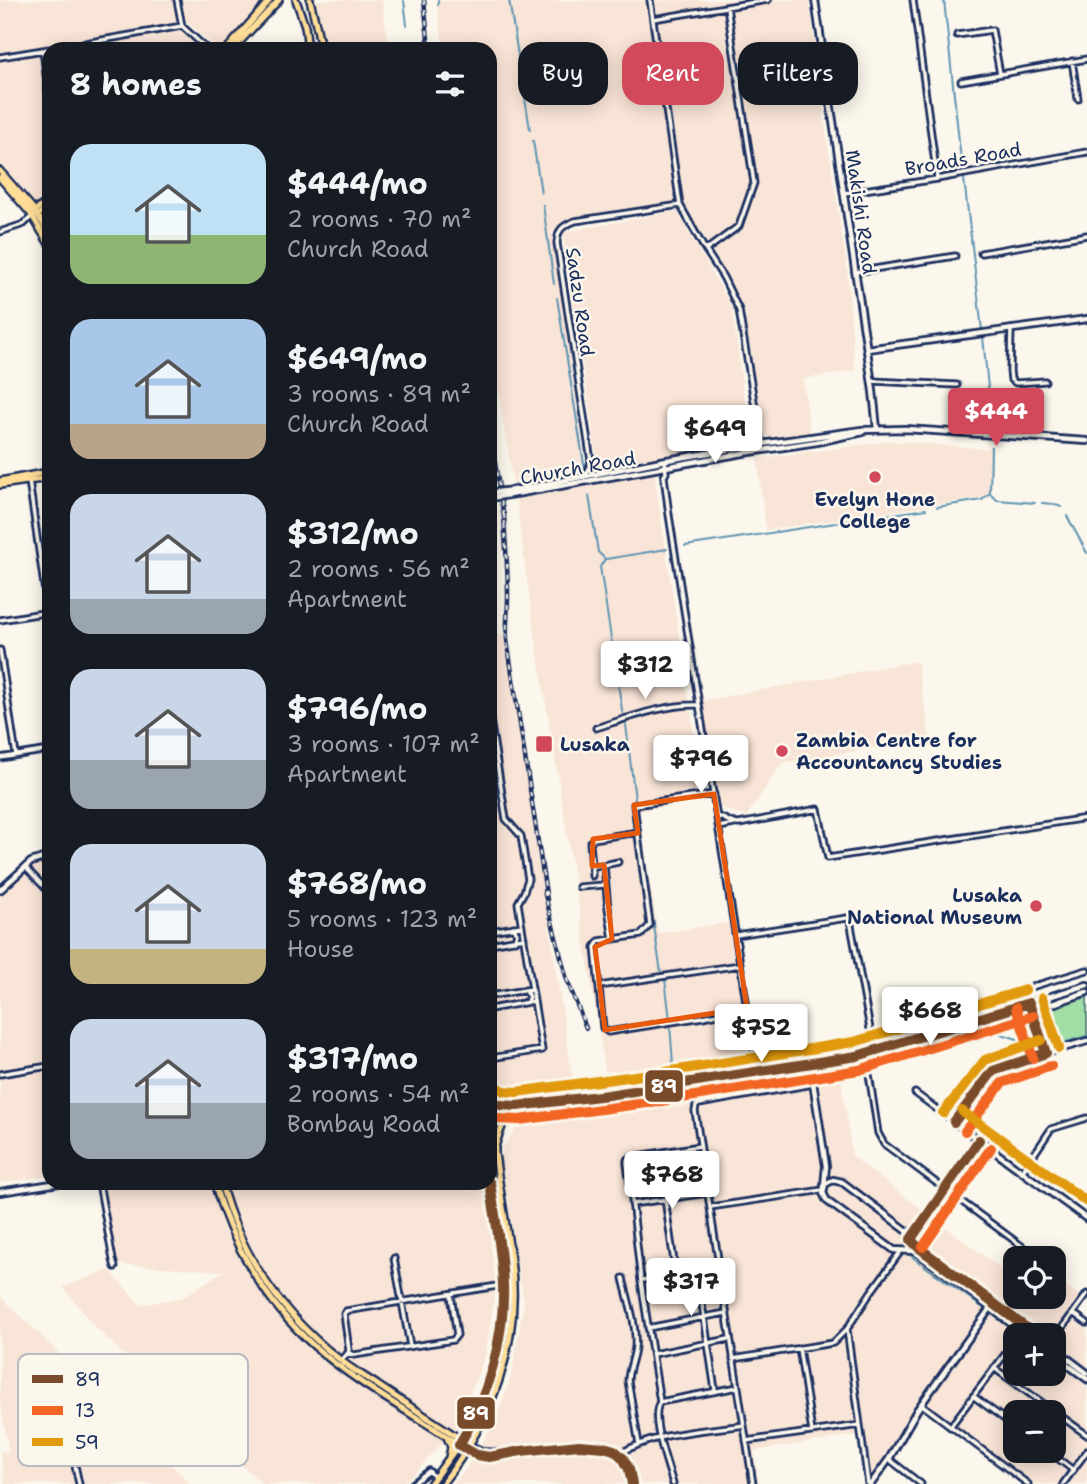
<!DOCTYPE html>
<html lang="en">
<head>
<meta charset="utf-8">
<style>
  :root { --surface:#171b24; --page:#242831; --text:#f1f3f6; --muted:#9ea1a6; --accent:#d1495b }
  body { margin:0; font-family:"Shantell Sans",sans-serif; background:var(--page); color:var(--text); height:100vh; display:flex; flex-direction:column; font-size:26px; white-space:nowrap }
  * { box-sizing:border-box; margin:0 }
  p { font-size:23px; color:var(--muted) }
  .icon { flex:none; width:38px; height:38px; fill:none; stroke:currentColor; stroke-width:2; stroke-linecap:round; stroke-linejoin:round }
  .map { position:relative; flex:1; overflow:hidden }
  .side { position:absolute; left:42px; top:42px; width:455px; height:1148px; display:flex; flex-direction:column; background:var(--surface); border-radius:21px; box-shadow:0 4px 18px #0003 }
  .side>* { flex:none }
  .banner { position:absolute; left:518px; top:42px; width:464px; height:63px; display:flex; gap:14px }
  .buttons { position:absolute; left:1003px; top:1246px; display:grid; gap:14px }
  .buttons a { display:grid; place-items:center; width:63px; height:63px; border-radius:14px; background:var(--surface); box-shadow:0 4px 18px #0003; font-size:35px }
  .price { position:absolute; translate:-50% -60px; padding:0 16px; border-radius:7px; background:#fff; color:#222; font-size:23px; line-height:46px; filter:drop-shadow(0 2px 4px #0008) }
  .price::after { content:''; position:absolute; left:50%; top:42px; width:21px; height:16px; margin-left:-10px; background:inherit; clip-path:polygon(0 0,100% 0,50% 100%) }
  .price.selected { background:var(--accent); color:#fff }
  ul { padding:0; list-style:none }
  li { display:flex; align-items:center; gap:21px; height:175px; padding:0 28px }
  li span { display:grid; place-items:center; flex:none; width:196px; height:140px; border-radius:21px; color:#555 }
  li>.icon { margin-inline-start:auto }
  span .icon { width:84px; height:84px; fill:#fffc; stroke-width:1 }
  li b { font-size:30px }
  h2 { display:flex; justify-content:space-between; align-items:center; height:84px; padding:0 28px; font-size:30px }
  .pill { padding:0 24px; border-radius:21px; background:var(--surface); box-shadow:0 4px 18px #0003; font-size:24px; line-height:63px }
  .pill.selected { background:var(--accent); color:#fff }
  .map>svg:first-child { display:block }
</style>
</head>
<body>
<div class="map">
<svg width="1087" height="1484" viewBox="0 0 1087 1484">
  <rect width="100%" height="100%" fill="#fbf7ec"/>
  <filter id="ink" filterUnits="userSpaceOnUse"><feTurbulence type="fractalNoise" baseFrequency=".0143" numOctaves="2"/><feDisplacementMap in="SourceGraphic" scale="14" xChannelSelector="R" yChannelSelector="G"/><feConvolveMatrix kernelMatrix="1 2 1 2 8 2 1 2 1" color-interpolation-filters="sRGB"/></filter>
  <g filter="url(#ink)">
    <path fill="#f9e5d7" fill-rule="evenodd" d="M0,0H176L180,27L209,49H49V197L35,205L19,187L0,170Z
      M182,0H266L221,49H218L186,21Z
      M316,0H382L389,49H324Z
      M809,0L827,139L847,267L855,371L803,379L810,433L769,438L763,431L745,314L727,275L682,201L573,218L552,230L586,472L513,483L490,339V49H444L436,1Z
      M677,211L732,308L750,442L598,466L563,232Z
      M889,441L992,449L991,495L982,498L766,530L757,459Z
      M654,472L704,799L639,811L658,933L734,922L763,1075L608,1088L531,610L516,497Z
      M490,614L493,629L505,637L574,1088L503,1100L490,1020Z
      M917,661L930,739L782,763L746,817L718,806L701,701Z
      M49,857V1176L0,1183V891L32,862Z
      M840,1072L852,1155L864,1166L1015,1279V1297H1054V1279L1055,1277L1081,1297L1068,1315L1087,1329V1484H1034L917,1399L891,1446L872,1475L864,1479L857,1435L754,1451L759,1484H453L465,1470L496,1420L511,1376L524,1304L501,1160L503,1148L516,1128L531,1120L601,1112L804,1076ZM1015,1335H1054V1374H1015ZM1015,1412H1054V1451H1015Z
      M104,1183H483L496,1283L486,1354L456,1428L412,1476L400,1484H263L208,1435L94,1326L63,1287L109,1270L141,1305L183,1297L222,1272V1271L117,1264Z
      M0,1296L65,1359L74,1391L90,1386L191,1484H5L0,1452L9,1451L0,1401Z"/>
    <path fill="#a0dea6" stroke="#5e8682" stroke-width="2" d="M1087,997V1036L1047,1048L1035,1012Z"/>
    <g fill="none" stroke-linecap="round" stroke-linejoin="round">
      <path stroke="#5e94b2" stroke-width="2" d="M509,0L530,129
        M944,0L962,170
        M404,1L407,25
        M438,5V0
        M533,141L541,193
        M964,179L982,330
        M543,205L554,284
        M557,298L585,470
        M983,337L992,428
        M991,494L997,500L1035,503
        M589,496L598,552L605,559L600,567L623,716
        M1042,503L1053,504L1061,507
        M937,507L982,500L990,493L991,447
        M1067,516L1087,553
        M685,546L926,509
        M606,559L667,549
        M626,725L635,800
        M637,811L661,973
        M665,979L670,1020
        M670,1025L673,1063L676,1078L684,1080
        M1046,1043L1056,1045L1087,1036
        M846,1068L874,1063L882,1065L988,1033H998L1040,1046
        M688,1093L693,1108L698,1144
        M909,1254L920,1263
        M923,1265L971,1299
        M973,1301L986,1310
        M992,1314L1019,1334
        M1054,1360H1055
        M1058,1363L1068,1370
        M1071,1372L1082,1380
        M1086,1383L1087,1384"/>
      <g stroke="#1b2f5e" stroke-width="9">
        <path id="minor" d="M177,0L182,26L207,49
          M650,0L680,205L703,246L723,277L739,310L762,450
          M913,0L937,178
          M653,19L768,0
          M957,35L992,30L1000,74
          M51,49L182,26
          M43,50L49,99
          M0,57L49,49
          M1072,61L1078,99
          M961,81L1087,59
          M844,193L937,179L1087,152
          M0,232L24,224L30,218
          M706,250L739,226L754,183L727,7
          M981,253L1087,235
          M855,272L955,256
          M1011,329L1010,371L1011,380L1016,383L1045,381
          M872,381L957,385
          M665,461L666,473L664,476L669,515L757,1071
          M592,462L595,467L605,472
          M584,477L588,471L591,461L557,243C558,229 562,226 575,221L680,205
          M29,481L48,613
          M0,620L49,612
          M0,650L16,755
          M490,719L506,819L521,836L528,879L524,892L518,903L542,1050L490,1058
          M596,728C628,718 664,704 698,705
          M0,758L49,750
          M490,777L494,782L492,788
          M714,794L634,805L650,925L641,935L599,941L595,947L603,1028L608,1032L703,1017L747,1008
          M717,816C725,818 731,824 739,824L818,809L828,858L1087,818
          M719,827L734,824
          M604,865L618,862
          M592,866V876
          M25,867L49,892
          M579,887L604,885
          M513,927L517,933L515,940
          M490,931L522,926
          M736,935L847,918L850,920L870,1029L872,1033L877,1034L1087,970
          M613,939L608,908L604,865L592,866L590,843L593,839L638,832
          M490,944L524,938
          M599,986L740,965
          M525,990L529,996L527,1002
          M490,996L532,989
          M490,1009L534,1001
          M0,1074L49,1066
          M869,1074L878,1133L884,1144L1038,1258
          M915,1093L954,1122
          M700,1146L632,1157L627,1160V1164L631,1191L641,1281L660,1402L738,1387
          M1023,1171L1051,1129L1087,1118
          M99,1183L113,1260L115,1267
          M665,1199L676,1276
          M632,1204L708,1193
          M710,1207L823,1190
          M394,1258L410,1346
          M697,1273L704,1317L726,1313
          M623,1278C628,1300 637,1325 635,1347C634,1359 628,1369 628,1381L639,1444
          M642,1280L720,1270
          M1087,1294L1073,1313L1087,1323
          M648,1328L704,1317L715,1390
          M847,1329L868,1484
          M1054,1339L1073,1313
          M799,1348L812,1432
          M348,1353L349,1350L344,1314L346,1311L503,1285
          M653,1354L729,1339
          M733,1359L833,1343L847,1329L871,1292L901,1251
          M341,1361L348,1353L354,1355L453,1340L457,1335L451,1295
          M994,1368L1087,1435
          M973,1396L1015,1427
          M660,1402C649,1418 668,1465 673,1484
          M921,1404L1028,1484
          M63,1410L79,1484
          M950,1427L1015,1341
          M746,1441L860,1425
          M1048,1451L1073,1470
          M619,1454C656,1432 702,1431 744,1425
          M889,1459L921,1484
          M412,1484L429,1471L434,1477
          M753,1484L695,1111L696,1106L699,1104L813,1084
          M1063,1484L1087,1451"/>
      </g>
      <g stroke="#1b2f5e" stroke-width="10">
        <path id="tertiary" d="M1029,1003L1046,1053
          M1087,1041L1046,1053L993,1071L954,1122L1087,1219
          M911,1239L979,1140
          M871,1484L889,1459L917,1410L991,1307"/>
      </g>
      <g stroke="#1b2f5e" stroke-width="10">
        <path id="secondary" d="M815,0L873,391L877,429
          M867,349L1087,319
          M521,489L661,461L761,444L862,430L906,429L1087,441
          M521,493L743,453L817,442L863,432
          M0,890L31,862L49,856
          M811,1069L826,1166L824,1186
          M500,1105L517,1106L608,1095L857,1056L1087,985
          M504,1123L518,1114L542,1109L669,1091L858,1061L1032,1011L1087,992
          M0,1192L59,1183
          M1026,1335L960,1284L915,1251L894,1250L827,1201L823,1193L825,1184L833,1180L842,1182L906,1230L909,1233L911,1240L918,1247L1036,1335
          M1054,1348L1087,1373
          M1054,1355L1087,1379
          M469,1445L484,1452L506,1453
          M467,1450L484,1457H490C497,1456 504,1454 511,1453C528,1450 545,1449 561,1447C594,1444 629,1440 632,1484"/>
      </g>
      <g stroke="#1b2f5e" stroke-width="10">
        <path id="primary" d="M296,0L305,26L308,49
          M310,0L317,29L321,49
          M227,49L270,0
          M233,49L279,0
          M0,171L35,211L49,233
          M0,178L31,214L49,244
          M34,211L49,201
          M36,216L49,207
          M0,481L49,472
          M0,485L49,478
          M214,1183C231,1243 266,1303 313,1345C359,1386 416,1415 467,1450
          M221,1183C240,1254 281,1314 339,1359C351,1369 366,1377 379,1386C409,1406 440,1425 469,1445
          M447,1437L451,1447L449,1458
          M430,1484L462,1440L489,1381L496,1353L503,1313V1285L490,1183
          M442,1484C492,1421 522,1342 511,1260C507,1227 500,1193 496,1160C495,1155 494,1149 496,1144C500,1126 516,1111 490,1099"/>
      </g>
      <use href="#minor" stroke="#fbf7ec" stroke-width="3.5"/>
      <use href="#tertiary" stroke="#fbf7ec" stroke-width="4.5"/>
      <use href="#secondary" stroke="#fbf7ec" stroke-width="4.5"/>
      <use href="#primary" stroke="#ffdd96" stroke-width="5"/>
      <g stroke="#1b2f5e" stroke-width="4.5">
        <path id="rail" d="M424,0L429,49
          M490,432L505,524
          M504,514C505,541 508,568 508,596C508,611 506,625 507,640L547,900
          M544,891L567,980L586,1028"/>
      </g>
      <use href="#rail" stroke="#fbf7ec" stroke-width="2" stroke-dasharray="5" stroke-linecap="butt"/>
      <g stroke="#1b2f5e" stroke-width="10" stroke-linecap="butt">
        <path id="secondary-bridge" d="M490,493L521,489
          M490,498L521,493"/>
      </g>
      <use href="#secondary-bridge" stroke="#fbf7ec" stroke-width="4.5"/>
      <g stroke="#fbf7ec" stroke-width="16">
        <path id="bus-1" d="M1029,1003L1046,1053
          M500,1105L517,1106L608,1095L857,1056L1029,1003
          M954,1122L993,1071L1046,1053
          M490,1183C495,1217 502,1251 503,1285C505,1338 487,1400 459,1445L477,1455L489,1457L521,1451L579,1445L604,1447L614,1450L623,1458L629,1469L632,1484
          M911,1239L979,1140
          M911,1240L918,1247L1036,1335"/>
      </g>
      <g stroke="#fbf7ec" stroke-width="16">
        <path id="bus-2" d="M1016,1008L1033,1058
          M490,1115L498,1119L519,1120L669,1100L859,1070L1033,1016
          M965,1131L1002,1083L1051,1066
          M923,1247L991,1148"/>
      </g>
      <g stroke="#fbf7ec" stroke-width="16">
        <path id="bus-3" d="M1042,998L1059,1048
          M497,1087L504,1091L516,1092L665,1072L854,1042L1025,990
          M962,1111L1087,1202
          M943,1113L985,1060L1041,1040"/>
      </g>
      <use href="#bus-1" stroke="#7a4b2a" stroke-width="10"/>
      <use href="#bus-2" stroke="#f26522" stroke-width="10"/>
      <use href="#bus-3" stroke="#e19a09" stroke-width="10"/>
    </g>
  </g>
  <path fill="none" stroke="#e8590c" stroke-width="5" stroke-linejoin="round" d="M714,794L747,1008L605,1030L595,947L612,939L604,865L592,866L593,839L638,833L634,805Z"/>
  <g fill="#d1495b" stroke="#fbf7ec" stroke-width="2.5">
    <circle cx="875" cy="477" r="7"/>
    <rect x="535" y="735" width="18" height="18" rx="3.5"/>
    <circle cx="782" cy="751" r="7"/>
    <circle cx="1036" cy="906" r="7"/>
  </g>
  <g text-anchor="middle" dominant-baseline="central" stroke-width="5" stroke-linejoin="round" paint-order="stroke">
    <g font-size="19" fill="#1b2f5e" stroke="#fbf7ec">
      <text transform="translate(963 159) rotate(-10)">Broads Road</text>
      <text transform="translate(861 212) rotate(82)">Makishi Road</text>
      <text transform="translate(580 302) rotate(82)">Sadzu Road</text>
      <text transform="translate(578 468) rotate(-10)">Church Road</text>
    </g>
    <g font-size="19" font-weight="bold" fill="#1b2f5e" stroke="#fbf7ec" text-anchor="start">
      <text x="875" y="499" text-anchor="middle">Evelyn Hone<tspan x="875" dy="22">College</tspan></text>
      <text x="796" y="740">Zambia Centre for<tspan x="796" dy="22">Accountancy Studies</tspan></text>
      <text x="560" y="744">Lusaka</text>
      <text x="1022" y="895" text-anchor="end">Lusaka<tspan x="1022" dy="22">National Museum</tspan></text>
    </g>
  </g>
  <rect x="18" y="1354" width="230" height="112" rx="10" fill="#fbf7ec" stroke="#b8bbc1" stroke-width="2"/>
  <rect x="32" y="1375" width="31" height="8" fill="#7a4b2a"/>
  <rect x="32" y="1406" width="31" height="9" fill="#f26522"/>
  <rect x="32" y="1438" width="31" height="8" fill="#e19a09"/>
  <g font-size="19" fill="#1b2f5e">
    <text x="75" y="1386">89</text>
    <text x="75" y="1417">13</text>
    <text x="75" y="1449">59</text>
  </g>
  <g stroke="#fbf7ec" stroke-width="2.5">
    <rect x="644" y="1069" width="40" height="34" rx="7" fill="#7a4b2a"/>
    <rect x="456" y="1396" width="40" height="34" rx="7" fill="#7a4b2a"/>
  </g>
  <g font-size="19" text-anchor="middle" font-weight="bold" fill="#fff">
    <text x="664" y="1093">89</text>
    <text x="476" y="1420">89</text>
  </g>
</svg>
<div class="buttons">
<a><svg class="icon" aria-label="locate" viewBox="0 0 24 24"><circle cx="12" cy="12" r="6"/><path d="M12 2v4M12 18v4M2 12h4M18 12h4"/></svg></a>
<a>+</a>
<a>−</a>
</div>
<b class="price selected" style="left:996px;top:448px">$444</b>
<b class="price" style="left:715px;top:465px">$649</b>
<b class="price" style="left:645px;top:701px">$312</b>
<b class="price" style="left:701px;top:795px">$796</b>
<b class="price" style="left:930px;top:1047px">$668</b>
<b class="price" style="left:761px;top:1064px">$752</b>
<b class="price" style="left:672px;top:1211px">$768</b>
<b class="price" style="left:691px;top:1318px">$317</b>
<div class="banner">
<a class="pill">Buy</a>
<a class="pill selected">Rent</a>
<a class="pill">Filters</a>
</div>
<section class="side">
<h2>8 homes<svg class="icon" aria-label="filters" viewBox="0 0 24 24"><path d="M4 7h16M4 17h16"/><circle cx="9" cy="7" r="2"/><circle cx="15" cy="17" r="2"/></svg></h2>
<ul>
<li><span style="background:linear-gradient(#bfe0f5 65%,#8fb573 0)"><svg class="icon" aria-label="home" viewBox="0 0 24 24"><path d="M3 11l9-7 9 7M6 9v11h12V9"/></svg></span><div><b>$444/mo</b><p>2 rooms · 70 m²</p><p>Church Road</p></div></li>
<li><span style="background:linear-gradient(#a9c7e8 75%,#b9a48a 0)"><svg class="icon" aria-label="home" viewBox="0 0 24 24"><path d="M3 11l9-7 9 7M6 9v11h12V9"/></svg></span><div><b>$649/mo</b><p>3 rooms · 89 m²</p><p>Church Road</p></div></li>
<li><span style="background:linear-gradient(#c9d6e8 75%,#9aa5b1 0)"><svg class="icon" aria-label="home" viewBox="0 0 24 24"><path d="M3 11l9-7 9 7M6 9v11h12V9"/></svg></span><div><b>$312/mo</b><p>2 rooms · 56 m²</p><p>Apartment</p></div></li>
<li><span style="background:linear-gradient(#c9d6e8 65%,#9aa5b1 0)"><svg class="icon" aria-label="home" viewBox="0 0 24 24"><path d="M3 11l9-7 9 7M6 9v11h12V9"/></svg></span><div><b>$796/mo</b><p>3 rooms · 107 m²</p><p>Apartment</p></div></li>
<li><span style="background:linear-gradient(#c9d6e8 75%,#c2b280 0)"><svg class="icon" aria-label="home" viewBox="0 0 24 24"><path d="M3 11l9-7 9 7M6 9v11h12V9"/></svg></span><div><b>$768/mo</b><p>5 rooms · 123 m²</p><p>House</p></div></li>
<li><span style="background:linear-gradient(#c9d6e8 60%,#9aa5b1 0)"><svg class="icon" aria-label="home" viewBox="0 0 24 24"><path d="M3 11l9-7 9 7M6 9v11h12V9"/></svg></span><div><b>$317/mo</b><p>2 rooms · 54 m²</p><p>Bombay Road</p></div></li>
</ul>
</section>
</div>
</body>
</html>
